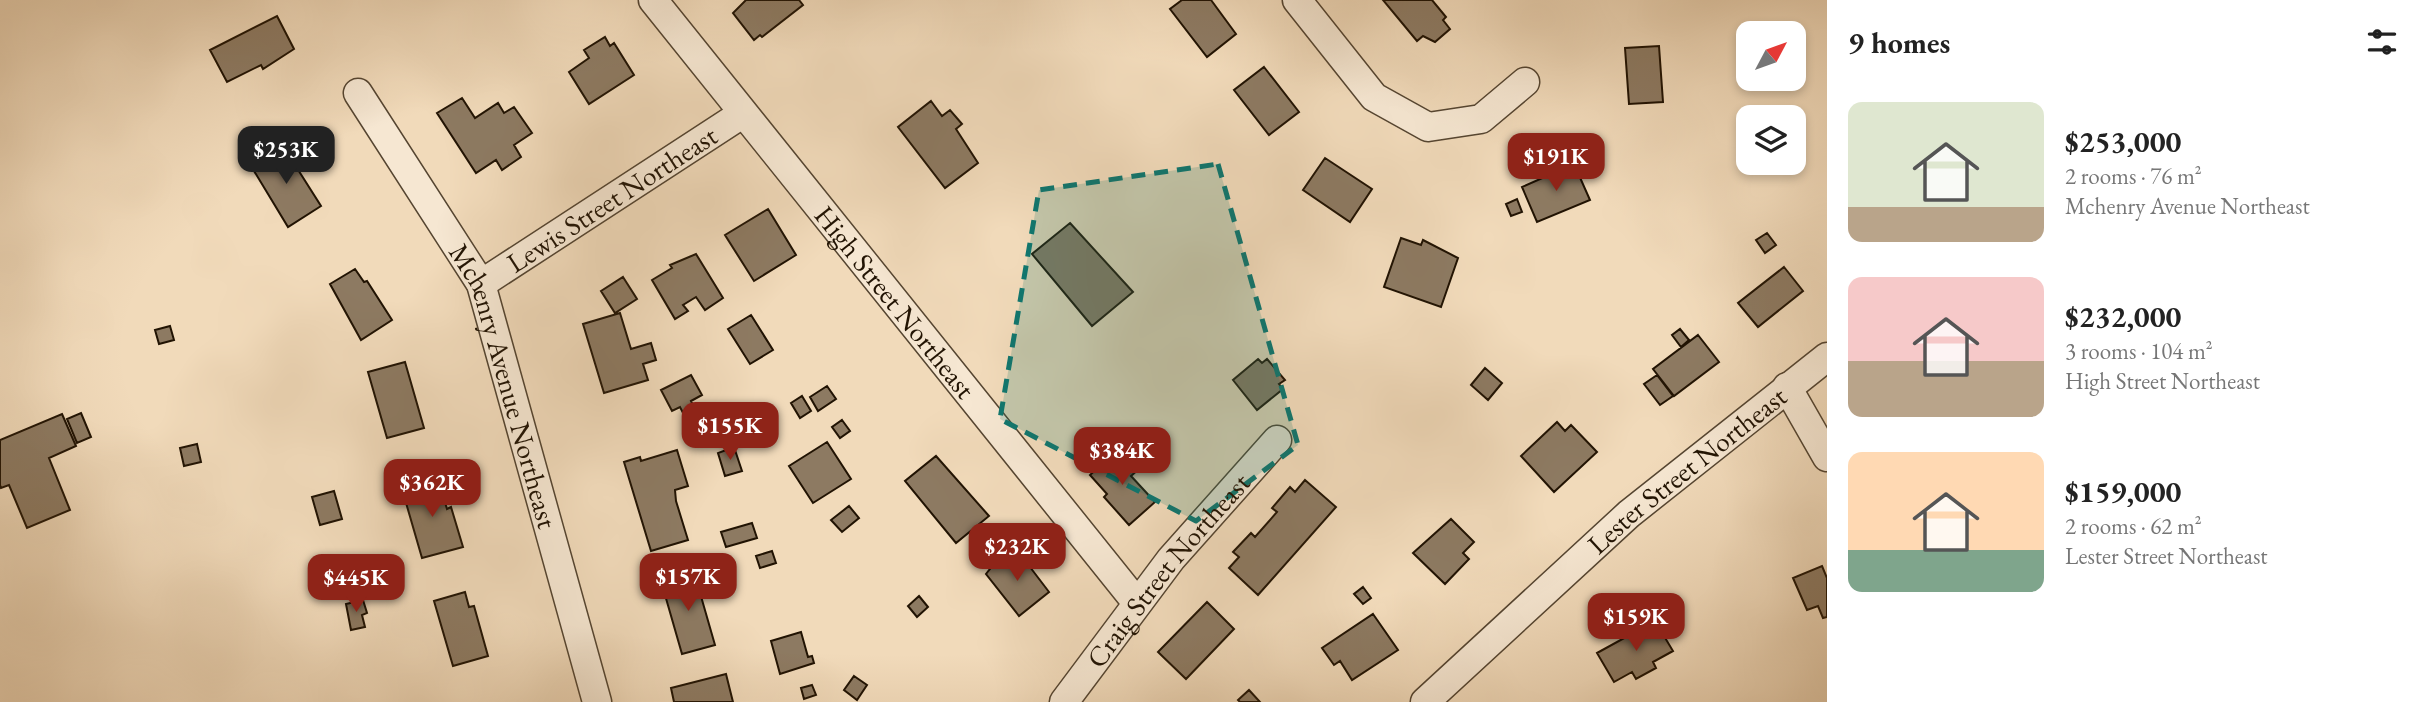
<!DOCTYPE html>
<html lang="en">
<head>
<meta charset="utf-8">
<style>
  :root { --surface:#fff; --page:#f6f6f6; --text:#222; --muted:#767676; --accent:#8f2418 }
  body { margin:0; font-family:"EB Garamond",serif; background:var(--page); color:var(--text); height:100vh; display:flex; flex-direction:column; font-size:26px; white-space:nowrap }
  * { box-sizing:border-box; margin:0 }
  p { font-size:23px; color:var(--muted) }
  .icon { flex:none; width:38px; height:38px; fill:none; stroke:currentColor; stroke-width:2; stroke-linecap:round; stroke-linejoin:round }
  .map { position:relative; flex:1; overflow:hidden }
  .drawer { display:flex; flex-direction:column; background:var(--surface); width:595px }
  .drawer>* { flex:none }
  .needle { width:46px; rotate:49deg }
  .fabs { position:absolute; left:1736px; top:21px; display:grid; gap:14px }
  .fabs a { display:grid; place-items:center; width:70px; height:70px; border-radius:14px; background:var(--surface); box-shadow:0 4px 10px #0003; font-size:35px }
  .price { position:absolute; translate:-50% -60px; padding:0 16px; border-radius:14px; background:var(--accent); color:#fff; font-size:23px; line-height:46px; filter:drop-shadow(0 2px 4px #0008) }
  .price::after { content:''; position:absolute; left:50%; top:42px; width:21px; height:16px; margin-left:-10px; background:inherit; clip-path:polygon(0 0,100% 0,50% 100%) }
  .price.current { background:#222; color:#fff }
  ul { padding:0; list-style:none }
  li { display:flex; align-items:center; gap:21px; height:175px; padding:0 21px }
  li span { display:grid; place-items:center; flex:none; width:196px; height:140px; border-radius:14px; color:#555 }
  li>.icon { margin-inline-start:auto }
  span .icon { width:84px; height:84px; fill:#fffc; stroke-width:1 }
  li b { font-size:30px }
  h2 { display:flex; justify-content:space-between; align-items:center; height:84px; padding:0 21px; font-size:30px }
  main { display:flex; flex:1; min-height:0 }
  .map>svg:first-child { display:block }
</style>
</head>
<body>
<main>
<div class="map">
<svg width="1827" height="702" viewBox="0 0 1827 702">
  <rect width="100%" height="100%" fill="#f1daba"/>
  <filter id="stains"><feTurbulence type="fractalNoise" baseFrequency=".00286" numOctaves="4"/><feColorMatrix values="0 0 0 0 .2 0 0 0 0 .09 0 0 0 0 .02 0 0 0 .5 -.17"/></filter>
  <radialGradient id="worn" r=".72"><stop offset=".6" stop-color="#630" stop-opacity="0"/><stop offset="1" stop-color="#630" stop-opacity=".3"/></radialGradient>
  <path fill="#8d7a62" stroke="#211303" stroke-width="2" d="M746,0H799L803,5L762,37L760,35L754,40L733,13Z
    M1182,0H1211L1236,34L1207,57L1170,9Z
    M1383,0H1432L1446,17L1443,20L1450,29L1435,42L1423,36L1417,41Z
    M277,16L294,49L263,69L261,65L227,82L210,50Z
    M605,37L610,46L614,43L634,75L589,104L569,72L589,58L584,50Z
    M1659,46L1663,102L1629,104L1625,48Z
    M1264,67L1299,112L1269,135L1234,90Z
    M462,98L475,118L498,103L504,113L514,107L532,133L514,145L521,157L502,170L496,160L476,173L437,113Z
    M931,101L942,116L950,110L962,124L956,129L978,163L945,188L898,127Z
    M283,146L321,206L288,227L251,166Z
    M1325,158L1372,189L1350,222L1303,190Z
    M1574,164L1590,200L1537,222L1522,187Z
    M1517,199L1522,212L1511,216L1506,204Z
    M768,209L796,255L754,281L725,235Z
    M1070,223L1133,292L1092,326L1032,254Z
    M1767,233L1776,245L1765,253L1756,240Z
    M1401,238L1421,245L1423,240L1458,258L1441,307L1384,287Z
    M696,254L723,298L705,310L696,297L683,305L688,311L675,319L652,280L672,268L670,265Z
    M1784,267L1803,291L1758,327L1738,303Z
    M355,269L364,282L367,281L392,320L361,340L330,284Z
    M623,277L637,299L615,313L601,291Z
    M620,313L631,349L651,343L656,360L643,364L648,380L604,393L583,324Z
    M751,315L773,350L750,364L728,329Z
    M170,326L174,340L159,344L155,330Z
    M1680,329L1689,340L1681,347L1672,335Z
    M1698,335L1719,362L1674,396L1653,369Z
    M1258,359L1262,363L1267,359L1285,380L1279,384L1283,389L1257,410L1233,380Z
    M405,362L424,428L387,438L368,372Z
    M1485,368L1502,383L1488,400L1471,385Z
    M691,375L702,395L691,401L694,407L683,413L680,407L672,411L661,390Z
    M1657,375L1673,396L1660,405L1644,384Z
    M827,386L836,399L818,411L810,397Z
    M802,396L811,411L800,418L791,403Z
    M81,413L91,437L77,443L67,419Z
    M62,414L76,446L49,458L70,510L27,528L9,485L1,488L0,485V440Z
    M842,420L850,431L840,438L832,427Z
    M1557,422L1565,431L1571,425L1597,452L1554,492L1521,456Z
    M827,442L851,479L813,503L789,466Z
    M197,444L201,462L184,466L180,448Z
    M734,447L742,471L725,476L718,453Z
    M1119,448L1139,469L1131,476L1155,502L1129,525L1104,497L1107,494L1090,475Z
    M677,450L688,486L675,490L676,501L688,540L651,551L624,462L640,457L641,461Z
    M936,456L989,516L956,543L905,481Z
    M438,479L447,509L451,507L463,547L422,558L402,489Z
    M1305,480L1336,507L1258,595L1229,568L1239,557L1233,552L1251,533L1255,537L1277,512L1272,508L1290,487L1295,492Z
    M334,491L342,519L320,525L312,497Z
    M849,506L859,518L842,532L831,520Z
    M1451,519L1474,542L1463,553L1469,559L1445,584L1413,553Z
    M752,523L757,538L726,547L721,532Z
    M1017,550L1049,592L1019,616L986,574L998,559L1001,563Z
    M772,551L776,563L760,568L756,556Z
    M1822,566L1827,578V617L1823,618L1818,606L1807,610L1793,578Z
    M694,572L715,645L682,654L661,581Z
    M1363,587L1371,598L1363,604L1354,594Z
    M465,592L469,607L474,606L488,656L453,666L434,601Z
    M919,596L928,607L917,617L908,606Z
    M363,600L367,613L362,615L365,627L351,630L346,604Z
    M1207,602L1234,629L1186,679L1158,652Z
    M1373,614L1398,650L1352,680L1340,661L1334,665L1322,648Z
    M1655,621L1673,651L1653,662L1656,668L1636,679L1632,672L1614,682L1597,653Z
    M801,632L808,657L812,656L814,663L780,674L771,641Z
    M726,674L733,702H674L671,688Z
    M854,676L867,685L857,700L844,690Z
    M812,685L816,695L804,699L801,688Z
    M1249,690L1260,702H1240L1238,700Z"/>
  <g fill="none" stroke-linecap="round" stroke-linejoin="round">
    <g stroke="#554531" stroke-width="31">
      <g id="minor">
        <path id="s1" d="M653,0L1137,603"/>
        <path d="M1297,0L1374,97L1428,127L1481,119L1525,82"/>
        <path id="s2" d="M358,93L481,284L597,702"/>
        <path id="s3" d="M481,284L742,114"/>
        <path d="M1787,387L1827,457"/>
        <path id="s4" d="M1064,702L1171,559L1277,440"/>
        <path id="s5" d="M1425,702L1629,514L1827,357"/>
      </g>
    </g>
    <use href="#minor" stroke="#f6e7d2" stroke-width="28"/>
  </g>
  <path fill="#0f766e" fill-opacity="0.2" stroke="#0f766e" stroke-width="5" stroke-dasharray="14 9" stroke-linejoin="round" d="M1218,164L1298,445L1196,521L1000,419L1039,190Z"/>
  <g text-anchor="middle" dominant-baseline="central" stroke-width="5" stroke-linejoin="round" paint-order="stroke">
    <g font-size="28" fill="#211303" stroke="#f6e7d2">
      <text stroke="none"><textPath href="#s3" startOffset="156">Lewis Street Northeast</textPath></text>
      <text stroke="none"><textPath href="#s1" startOffset="387">High Street Northeast</textPath></text>
      <text stroke="none"><textPath href="#s2" startOffset="331">Mchenry Avenue Northeast</textPath></text>
      <text stroke="none"><textPath href="#s5" startOffset="350">Lester Street Northeast</textPath></text>
      <text stroke="none"><textPath href="#s4" startOffset="168">Craig Street Northeast</textPath></text>
    </g>
  </g>
  <rect width="100%" height="100%" filter="url(#stains)"/>
  <rect width="100%" height="100%" fill="url(#worn)"/>
</svg>
<div class="fabs">
<a><svg class="needle" viewBox="-14 -14 28 28"><path d="M0-13l5 13h-10z" fill="#e53935"/><path d="M0 13l5-13h-10z" fill="#767676"/></svg></a>
<a><svg class="icon" aria-label="layers" viewBox="0 0 24 24"><path d="M12 4l9 5-9 5-9-5zM3 14l9 5 9-5"/></svg></a>
</div>
<b class="price current" style="left:286px;top:186px">$253K</b>
<b class="price" style="left:1556px;top:193px">$191K</b>
<b class="price" style="left:730px;top:462px">$155K</b>
<b class="price" style="left:1122px;top:487px">$384K</b>
<b class="price" style="left:432px;top:519px">$362K</b>
<b class="price" style="left:1017px;top:583px">$232K</b>
<b class="price" style="left:688px;top:613px">$157K</b>
<b class="price" style="left:356px;top:614px">$445K</b>
<b class="price" style="left:1636px;top:653px">$159K</b>
</div>
<section class="drawer">
<h2>9 homes<svg class="icon" aria-label="filters" viewBox="0 0 24 24"><path d="M4 7h16M4 17h16"/><circle cx="9" cy="7" r="2"/><circle cx="15" cy="17" r="2"/></svg></h2>
<ul>
<li><span style="background:linear-gradient(#dfe7d0 75%,#b9a48a 0)"><svg class="icon" aria-label="home" viewBox="0 0 24 24"><path d="M3 11l9-7 9 7M6 9v11h12V9"/></svg></span><div><b>$253,000</b><p>2 rooms · 76 m²</p><p>Mchenry Avenue Northeast</p></div></li>
<li><span style="background:linear-gradient(#f6c9c9 60%,#b9a48a 0)"><svg class="icon" aria-label="home" viewBox="0 0 24 24"><path d="M3 11l9-7 9 7M6 9v11h12V9"/></svg></span><div><b>$232,000</b><p>3 rooms · 104 m²</p><p>High Street Northeast</p></div></li>
<li><span style="background:linear-gradient(#ffd9b3 70%,#7fa58c 0)"><svg class="icon" aria-label="home" viewBox="0 0 24 24"><path d="M3 11l9-7 9 7M6 9v11h12V9"/></svg></span><div><b>$159,000</b><p>2 rooms · 62 m²</p><p>Lester Street Northeast</p></div></li>
</ul>
</section>
</main>
</body>
</html>
